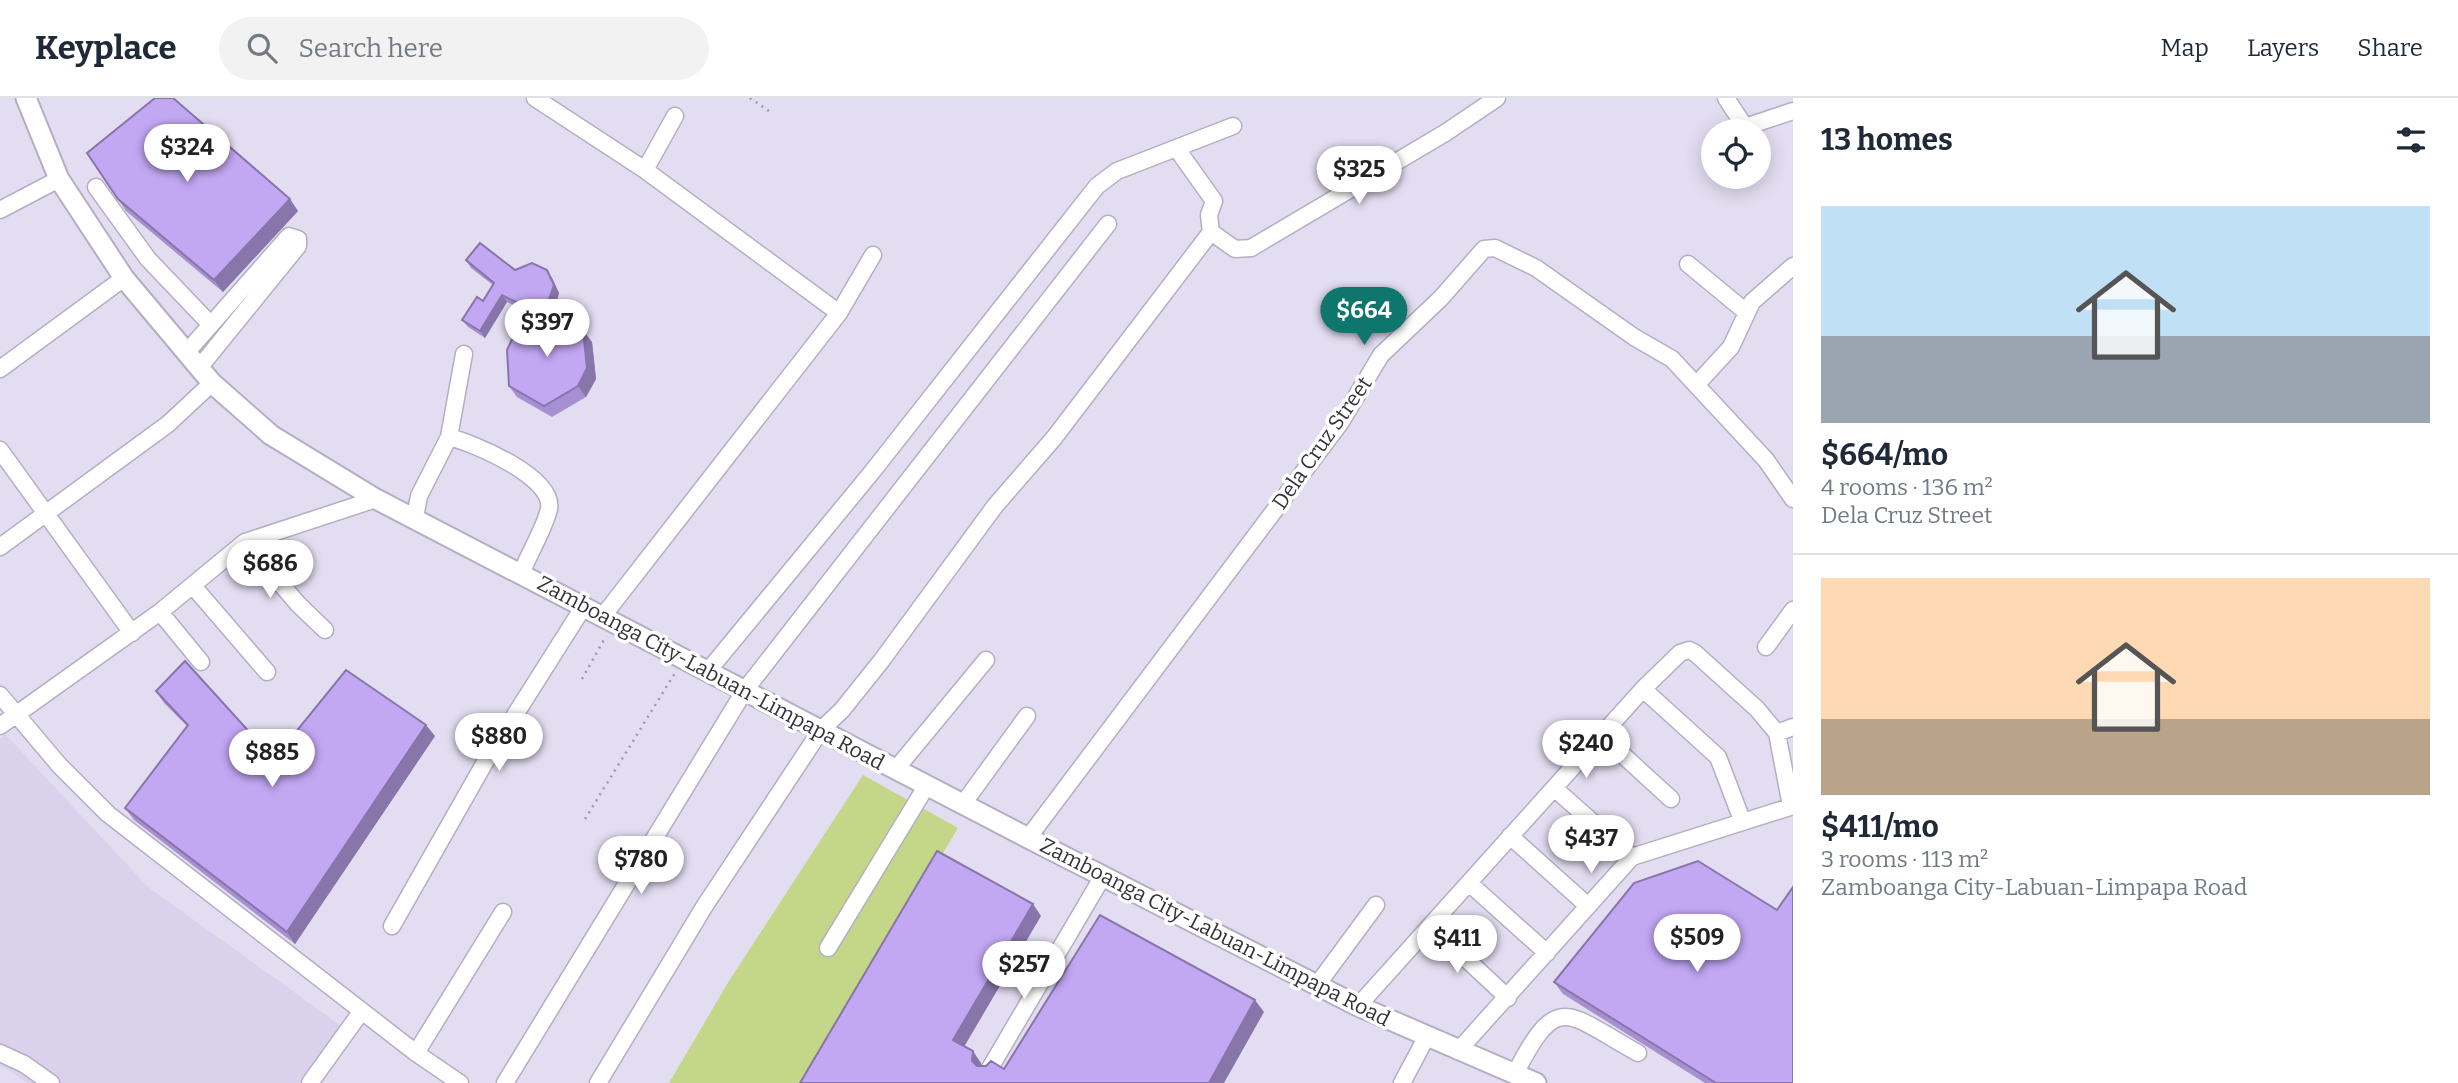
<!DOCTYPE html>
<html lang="en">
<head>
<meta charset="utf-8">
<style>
  :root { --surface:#fff; --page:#f2f2f3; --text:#1f2937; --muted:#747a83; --line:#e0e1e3; --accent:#0f766e }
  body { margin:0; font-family:Bitter,serif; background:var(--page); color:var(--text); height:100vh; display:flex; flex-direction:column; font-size:26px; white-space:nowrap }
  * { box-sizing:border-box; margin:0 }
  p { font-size:23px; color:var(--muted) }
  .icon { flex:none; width:38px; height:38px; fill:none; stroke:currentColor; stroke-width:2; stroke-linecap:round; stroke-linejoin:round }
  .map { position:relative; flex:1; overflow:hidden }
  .side { display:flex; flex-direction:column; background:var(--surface); width:665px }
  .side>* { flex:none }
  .controls { position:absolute; left:1701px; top:21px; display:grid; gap:14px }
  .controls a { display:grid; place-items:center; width:70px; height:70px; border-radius:50%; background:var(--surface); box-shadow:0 4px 18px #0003; font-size:35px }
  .price { position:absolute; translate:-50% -60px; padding:0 16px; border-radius:24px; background:#fff; color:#222; font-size:23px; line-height:46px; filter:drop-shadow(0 2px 4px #0008) }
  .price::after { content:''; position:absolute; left:50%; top:42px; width:21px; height:16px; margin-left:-10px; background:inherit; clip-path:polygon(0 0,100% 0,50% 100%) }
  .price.active { background:var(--accent); color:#fff }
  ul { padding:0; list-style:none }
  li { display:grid; align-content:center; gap:14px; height:371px; padding:0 28px }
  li+li { border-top:2px solid var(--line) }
  li span { display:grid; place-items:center; height:217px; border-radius:0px; color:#555 }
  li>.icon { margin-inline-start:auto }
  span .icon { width:126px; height:126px; fill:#fffc; stroke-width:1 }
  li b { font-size:30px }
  h2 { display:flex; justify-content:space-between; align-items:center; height:84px; padding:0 28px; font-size:30px }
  header { display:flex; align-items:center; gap:42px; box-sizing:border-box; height:98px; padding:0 35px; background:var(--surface); border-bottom:2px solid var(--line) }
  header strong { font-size:33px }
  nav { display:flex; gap:38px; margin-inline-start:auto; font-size:24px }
  .search { width:490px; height:63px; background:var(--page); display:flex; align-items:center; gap:18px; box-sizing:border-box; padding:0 24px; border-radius:38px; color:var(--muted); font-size:26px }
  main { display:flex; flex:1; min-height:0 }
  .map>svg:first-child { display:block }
</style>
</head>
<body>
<header>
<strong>Keyplace</strong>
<div class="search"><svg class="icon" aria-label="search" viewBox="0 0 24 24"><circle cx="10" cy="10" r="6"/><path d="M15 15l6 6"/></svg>Search here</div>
<nav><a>Map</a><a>Layers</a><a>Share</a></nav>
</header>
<main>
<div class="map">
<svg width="1793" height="985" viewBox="0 0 1793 985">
  <rect width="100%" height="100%" fill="#e3ddf1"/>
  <path fill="#dad1ec" d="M5,636L148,789L341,928L299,985H28L0,967V640Z"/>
  <path fill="#c4d687" d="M863,677L958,730L804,985H669L729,883Z"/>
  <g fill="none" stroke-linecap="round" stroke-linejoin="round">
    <g stroke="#b4aec2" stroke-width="19">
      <path id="minor" d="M535,0L645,72L839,215
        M1726,0L1745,29L1793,13
        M645,72L675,18
        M96,89L148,161L211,227
        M0,112L59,81
        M1211,134L1235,151L1251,150L1445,35L1497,0
        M1688,166L1746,214
        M186,255L289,138L298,141V148L199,270
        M0,271L124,180
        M1697,286L1731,249L1752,204L1793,168
        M449,339L464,256
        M0,352L132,535
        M415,419L419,398L449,339C473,345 555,379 549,411C544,432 529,455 521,476
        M245,444L298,506L325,532
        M0,449L168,326L212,285
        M193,488L267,574
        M160,514L201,564
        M603,518L839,215L873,157
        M1766,549L1793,512
        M708,573L872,374L1097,88L1117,73L1233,28
        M1643,591L1718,659L1742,722
        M0,597L59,667L108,716L416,955L460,985
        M0,628L160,514L245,444L376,401
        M1777,635L1793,629
        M1601,637L1671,701
        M896,671L986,562
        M1554,690L1632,759
        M963,706L1027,618
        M1510,738L1588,808
        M1028,740L1341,324L1381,257L1441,200L1484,151L1495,150L1536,170L1634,239L1672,261L1766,362L1793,401
        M1469,785L1547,855
        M392,828L484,666L584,508
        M1431,828L1508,900
        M828,850L927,687
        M1317,887L1376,807
        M1358,908L1643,591L1680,555L1689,552L1695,555L1757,611L1777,635L1791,708
        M1458,953L1632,759L1793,708
        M0,955L24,966L51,985
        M416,955L503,814
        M990,970L1103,778
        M1515,976C1558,891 1567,916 1638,955
        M310,985L361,914
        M505,985L745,592L1108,126
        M598,985L704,809L821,632L842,612L882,562L995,408L1054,340L1211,134L1209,117L1214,103L1177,51
        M1402,985L1427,938"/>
    </g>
    <g stroke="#b4aec2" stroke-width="23">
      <path id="major" d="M26,0L59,81L124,180L212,285L271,337L376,401L1028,740L1358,908L1536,985"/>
    </g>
    <path stroke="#9d99a8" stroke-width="2.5" stroke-dasharray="2 5" stroke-linecap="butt" d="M750,0L769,13
      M582,581L606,538
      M585,721L675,575"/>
    <use href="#minor" stroke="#fff" stroke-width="16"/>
    <use href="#major" stroke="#fff" stroke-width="19"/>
  </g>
  <path fill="#a790d1" d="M118,101L298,113L223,194L126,113Z
    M466,162L552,180L559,195L554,212L534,217L507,204L485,240L468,229L462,222L483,203L493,187L471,170Z
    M592,244L596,281L586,299L552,319L517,299L509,288Z
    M156,593L274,661L435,638L295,846L134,722L125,710L187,628L164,605Z
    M1554,884L1793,985H1705L1563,896Z"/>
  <path fill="#8875aa" d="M290,101L298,113L223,194L214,182Z
    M547,172L552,180L559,195L554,212L548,204Z
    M502,197L507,204L485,240L480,233Z
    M583,232L592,244L596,281L586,299L578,288Z
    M426,627L435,638L295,846L287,834Z
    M1033,806L1041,818L961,954L953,942Z
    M1255,902L1264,914L1224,985H1209Z
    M973,953L981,965V975L972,963Z"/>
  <path fill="#c2a7f3" stroke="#8875aa" stroke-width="2" d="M155,0H173L290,101L214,182L118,101L87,55Z
    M480,145L515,172L532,165L547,172L554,187L548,204L528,210L502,197L480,233L462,222L477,199L483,203L494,185L466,162Z
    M552,214L583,232L587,270L578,288L544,308L509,288L507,252L515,235Z
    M185,563L274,661L346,572L426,627L287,834L125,710L188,627L156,593Z
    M937,753L1033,806L953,942L973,953L972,963L977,968H986L991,963L1004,971L1100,817L1255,902L1209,985H800Z
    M1698,763L1777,812L1793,789V985H1716L1554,884L1634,785Z"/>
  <g text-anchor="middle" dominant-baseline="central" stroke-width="7" stroke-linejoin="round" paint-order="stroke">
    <g font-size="21" fill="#333139" stroke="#fff">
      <text transform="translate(1322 345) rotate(-55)">Dela Cruz Street</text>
      <text transform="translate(711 575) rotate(28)">Zamboanga City-Labuan-Limpapa Road</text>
      <text transform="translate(1215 834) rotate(27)">Zamboanga City-Labuan-Limpapa Road</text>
    </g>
  </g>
</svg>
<div class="controls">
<a><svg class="icon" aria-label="locate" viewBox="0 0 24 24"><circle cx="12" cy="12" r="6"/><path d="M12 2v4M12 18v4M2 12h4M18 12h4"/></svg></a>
</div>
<b class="price" style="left:187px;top:86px">$324</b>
<b class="price" style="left:1359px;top:108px">$325</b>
<b class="price active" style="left:1364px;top:249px">$664</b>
<b class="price" style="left:547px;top:261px">$397</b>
<b class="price" style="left:270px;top:502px">$686</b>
<b class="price" style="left:499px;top:675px">$880</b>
<b class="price" style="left:1586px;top:682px">$240</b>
<b class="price" style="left:272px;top:691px">$885</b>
<b class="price" style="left:1591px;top:777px">$437</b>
<b class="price" style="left:641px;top:798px">$780</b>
<b class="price" style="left:1697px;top:876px">$509</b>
<b class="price" style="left:1457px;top:877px">$411</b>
<b class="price" style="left:1024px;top:903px">$257</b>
</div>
<section class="side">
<h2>13 homes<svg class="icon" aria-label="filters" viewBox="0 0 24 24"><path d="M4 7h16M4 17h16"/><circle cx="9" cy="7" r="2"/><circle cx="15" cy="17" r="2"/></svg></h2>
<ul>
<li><span style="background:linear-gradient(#bfe0f5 60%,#9aa5b1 0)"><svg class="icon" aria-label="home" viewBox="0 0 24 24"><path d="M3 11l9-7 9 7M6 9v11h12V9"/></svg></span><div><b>$664/mo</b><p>4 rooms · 136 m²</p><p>Dela Cruz Street</p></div></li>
<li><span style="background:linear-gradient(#ffd9b3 65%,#b9a48a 0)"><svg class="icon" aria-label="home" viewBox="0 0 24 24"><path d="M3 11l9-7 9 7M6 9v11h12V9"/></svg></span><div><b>$411/mo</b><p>3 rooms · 113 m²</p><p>Zamboanga City-Labuan-Limpapa Road</p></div></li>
</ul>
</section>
</main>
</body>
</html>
